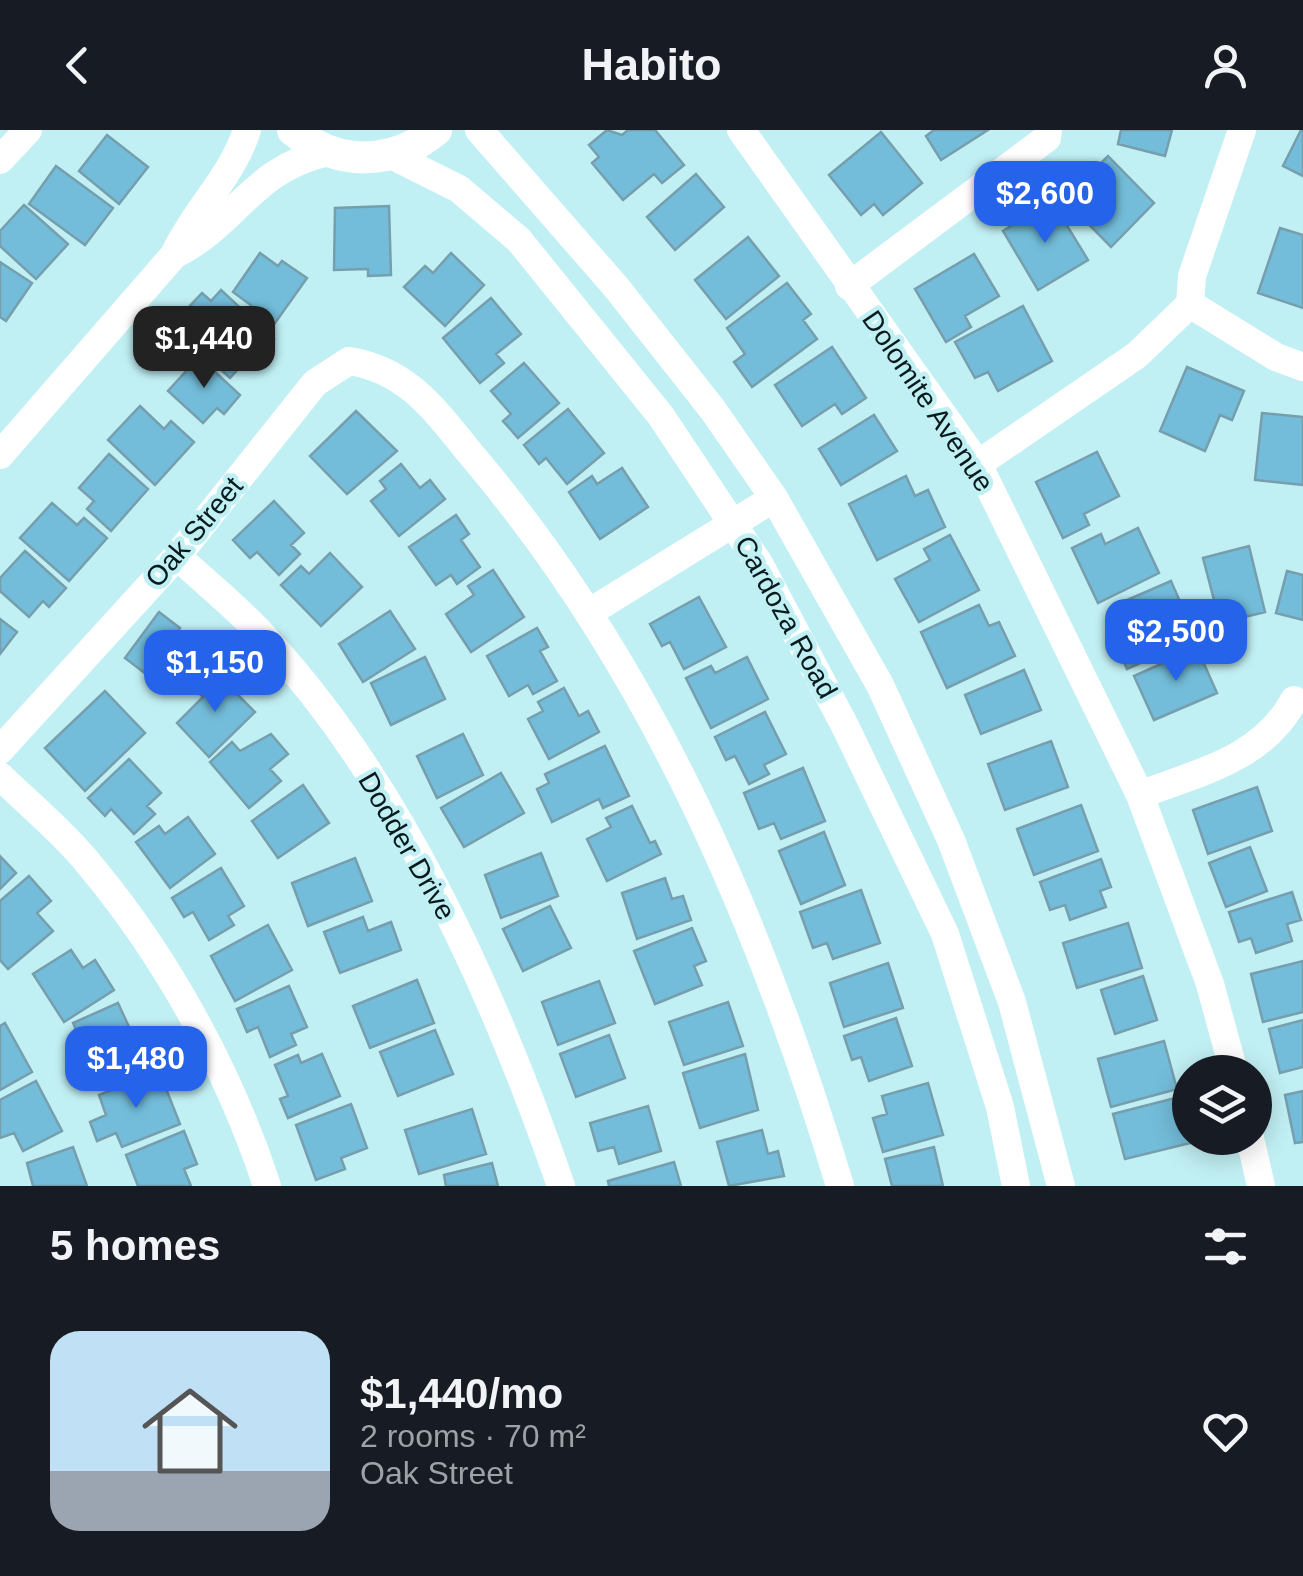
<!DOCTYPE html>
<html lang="en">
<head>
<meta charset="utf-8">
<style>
  :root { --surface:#171b24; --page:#20242c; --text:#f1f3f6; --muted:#9ea1a6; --accent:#2563eb }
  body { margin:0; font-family:Helvetica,sans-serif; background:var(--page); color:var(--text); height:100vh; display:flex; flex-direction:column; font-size:38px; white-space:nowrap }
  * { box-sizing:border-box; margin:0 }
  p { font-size:32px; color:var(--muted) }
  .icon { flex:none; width:55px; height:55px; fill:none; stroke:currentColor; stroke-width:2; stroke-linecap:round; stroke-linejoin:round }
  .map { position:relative; height:1056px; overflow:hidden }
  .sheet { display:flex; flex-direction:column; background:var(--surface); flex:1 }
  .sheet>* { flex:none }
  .controls { position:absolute; left:1172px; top:925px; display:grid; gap:20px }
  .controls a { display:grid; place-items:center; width:100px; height:100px; border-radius:50%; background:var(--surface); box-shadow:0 5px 25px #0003; font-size:50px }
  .price { position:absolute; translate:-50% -85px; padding:0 22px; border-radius:20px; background:var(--accent); color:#fff; font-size:32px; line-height:65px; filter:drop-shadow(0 2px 5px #0008) }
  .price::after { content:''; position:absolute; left:50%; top:60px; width:30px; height:22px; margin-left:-15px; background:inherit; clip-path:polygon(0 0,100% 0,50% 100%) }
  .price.on { background:#222; color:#fff }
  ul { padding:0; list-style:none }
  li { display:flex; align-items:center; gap:30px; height:250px; padding:0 50px }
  li span { display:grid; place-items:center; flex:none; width:280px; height:200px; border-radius:30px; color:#555 }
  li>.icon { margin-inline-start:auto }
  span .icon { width:120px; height:120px; fill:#fffc; stroke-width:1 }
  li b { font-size:42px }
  h2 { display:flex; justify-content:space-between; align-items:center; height:120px; padding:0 50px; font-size:42px }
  header { display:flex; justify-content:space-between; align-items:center; height:130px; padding:0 50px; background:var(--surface); font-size:45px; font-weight:800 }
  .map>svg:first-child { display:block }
</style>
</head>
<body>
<header><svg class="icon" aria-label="back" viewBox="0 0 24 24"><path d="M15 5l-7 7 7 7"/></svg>Habito<svg class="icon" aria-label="person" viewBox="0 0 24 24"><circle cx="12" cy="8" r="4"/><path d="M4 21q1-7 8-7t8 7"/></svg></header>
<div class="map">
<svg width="1303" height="1056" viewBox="0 0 1303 1056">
  <rect width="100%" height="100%" fill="#c1f0f4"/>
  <path fill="#73bdda" stroke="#779ead" stroke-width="2.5" d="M607,0L622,5L628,0H655L684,35L662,53L654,44L623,70L592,33L599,27L589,15Z
    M988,0L941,30L926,6L934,0Z
    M1121,0H1172L1165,26L1118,14Z
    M1301,0H1303V46L1283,36Z
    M881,2L922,53L883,85L874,74L861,85L829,45Z
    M107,5L148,37L119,74L79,41Z
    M1108,26L1154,73L1111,117L1058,63L1086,36L1092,42Z
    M56,36L113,78L85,115L29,74Z
    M696,44L724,77L675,120L647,87Z
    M1052,71L1088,130L1038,160L1003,101Z
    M24,75L68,114L36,149L0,116V101Z
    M389,76L391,145L368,146V139L334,140L335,78Z
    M1280,98L1303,105V178L1258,163Z
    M748,107L779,146L726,189L695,150Z
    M260,123L278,136L282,131L307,148L275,193L233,162Z
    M451,123L484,155L445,196L404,157L425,136L433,143Z
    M974,124L999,166L965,186L971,197L946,212L915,159Z
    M0,132L32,153L6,191L0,187Z
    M787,153L811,184L803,190L817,209L752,257L734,232L745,224L727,198Z
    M221,160L274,209L265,219L260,215L230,248L172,195L202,163L211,171Z
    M491,168L521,204L496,224L504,233L480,253L443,208Z
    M1023,176L1052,231L998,261L988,242L975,248L955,212Z
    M832,217L866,268L842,284L835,274L802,296L775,255Z
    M199,227L240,265L224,284L217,278L203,293L168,261Z
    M524,233L559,273L518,308L503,291L511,284L491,261Z
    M1187,237L1244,261L1232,290L1220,285L1205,321L1160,301Z
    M140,276L164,299L171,291L194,312L155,355L108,310Z
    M568,279L604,323L567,354L546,328L539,334L524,315Z
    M356,281L397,321L347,364L310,326Z
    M1262,283L1303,287V355L1255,350Z
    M874,285L897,321L841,355L819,319Z
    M1097,322L1119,366L1084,384L1089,395L1063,408L1036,352Z
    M109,324L148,359L111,401L87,379L94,371L79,358Z
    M401,334L420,358L430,350L445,369L399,406L371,371L386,359L380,351Z
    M622,338L648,377L600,409L569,362L592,346L597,354Z
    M906,346L915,366L928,360L945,397L877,430L849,374Z
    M274,371L304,403L291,415L300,424L279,445L257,422L250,428L233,410Z
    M52,373L77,395L84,388L107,408L69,451L20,408Z
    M456,385L469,404L461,410L480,437L457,454L451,445L436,455L409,417Z
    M1138,398L1159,443L1098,473L1072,418L1101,404L1105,414Z
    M950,405L979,460L919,492L895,449L930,430L924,419Z
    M1249,416L1265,482L1220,493L1203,428Z
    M25,421L66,458L49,477L43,471L29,487L0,461V448Z
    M330,423L362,457L321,496L281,455L301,436L309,444Z
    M493,440L524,487L471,522L446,484L474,465L468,456Z
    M1287,441L1303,445V490L1276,483Z
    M1171,451L1196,508L1127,539L1111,503L1121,499L1111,477Z
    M699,467L726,517L684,539L670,512L662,516L650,494Z
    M979,475L989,496L999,492L1015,526L947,558L921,502Z
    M390,481L415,519L363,552L339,514Z
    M159,482L180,498L173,507L197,525L181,547L170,539L159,554L125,528Z
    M0,489L17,502L0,524Z
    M537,498L548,517L540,521L557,551L533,564L528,555L509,566L487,526Z
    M1197,518L1217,563L1154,590L1134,546Z
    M425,527L445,569L391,595L371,553Z
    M747,527L768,569L711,598L686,548L711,536L715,543Z
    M1024,540L1041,580L981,604L965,565Z
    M216,543L255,582L209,627L177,593L203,567L197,561Z
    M564,558L579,586L588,581L599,602L549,629L528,589L543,581L538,572Z
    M105,561L145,603L85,661L45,618Z
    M765,582L786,624L764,635L769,644L749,654L735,626L726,630L715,607Z
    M271,604L288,624L270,639L281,651L249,678L210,632L232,612L240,621Z
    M463,604L483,645L437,668L417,626Z
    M1051,611L1068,657L1005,680L988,634Z
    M605,616L629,666L603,678L599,669L552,692L537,659L549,653L545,644Z
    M129,629L161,663L147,676L155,684L134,704L111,679L105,686L88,668Z
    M803,638L825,691L781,709L774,693L759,699L744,663Z
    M501,643L524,683L464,717L441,678Z
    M303,655L329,693L278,728L252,691Z
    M1257,657L1272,701L1208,724L1193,680Z
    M1081,675L1098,721L1034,745L1017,699Z
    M632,676L650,713L655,711L661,724L607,751L587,709L611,697L606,688Z
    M188,687L215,724L170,758L136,712L159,696L165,704Z
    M824,702L845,755L801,774L779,721Z
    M1250,717L1267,761L1226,777L1209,733Z
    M541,723L558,766L501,788L485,745Z
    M0,726L16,743L0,759Z
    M355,728L372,771L308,796L292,753Z
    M1101,729L1111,757L1100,761L1106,777L1070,790L1065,775L1050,780L1040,752Z
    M221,738L244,776L228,786L234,795L209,810L193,782L184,787L172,768Z
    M29,746L51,771L37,783L53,801L8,839L0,830V771Z
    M665,748L672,769L683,766L691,790L637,809L622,763Z
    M861,760L880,813L833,829L827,813L813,818L800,782Z
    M1292,762L1301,790L1287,794L1292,811L1256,823L1251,808L1239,812L1229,782Z
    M550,776L571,818L523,841L503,799Z
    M363,787L368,801L391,792L401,820L340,843L324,802Z
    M1128,793L1142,838L1077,858L1063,813Z
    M268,795L292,840L235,871L211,826Z
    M692,798L706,831L694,836L702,855L655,874L634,821Z
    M71,820L83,838L95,830L114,860L64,892L33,844Z
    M1303,831V882L1263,892L1251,844Z
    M888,833L903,878L844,897L830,853Z
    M1143,846L1157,890L1115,904L1101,860Z
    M417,850L434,893L370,918L353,876Z
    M599,851L615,893L558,915L542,872Z
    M289,856L307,897L291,904L296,915L270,927L258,897L247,902L237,879Z
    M728,872L743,916L684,935L669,892Z
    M118,873L142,925L97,945L73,893Z
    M896,888L912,936L869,951L861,927L852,930L844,906Z
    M1303,890V937L1280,943L1269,899Z
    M5,893L32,942L0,960V896Z
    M435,900L453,944L398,966L380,922Z
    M609,905L625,948L576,967L560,924Z
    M1164,911L1177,959L1111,977L1098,929Z
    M322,924L340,966L288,988L280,969L288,966L275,935L298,925L301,933Z
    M745,924L758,980L700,998L683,943Z
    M159,941L180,994L122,1017L116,1003L97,1011L90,992L106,985L99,965Z
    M36,951L62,1001L23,1021L14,1003L0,1008V970Z
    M928,953L943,1005L883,1022L873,988L887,984L882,966Z
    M1303,961V1012L1295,1013L1285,965Z
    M1179,967L1190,1013L1125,1029L1113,984Z
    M351,974L367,1018L341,1028L345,1039L316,1050L296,995Z
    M648,976L661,1021L619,1034L614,1017L598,1021L590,993Z
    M472,979L486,1024L419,1044L405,1000Z
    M762,1000L768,1024L778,1021L784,1046L729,1056L717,1012Z
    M184,1001L197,1034L184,1039L191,1056H138L126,1025Z
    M73,1017L87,1056H33L27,1033Z
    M934,1017L943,1056H892L885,1029Z
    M674,1032L681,1056H609L608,1051Z
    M492,1033L498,1056H446L444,1045Z"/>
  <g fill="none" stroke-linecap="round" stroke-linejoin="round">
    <path stroke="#fff" stroke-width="28" d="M479,0L616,157L713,280L774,368L880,555L951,710L1012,872L1061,1056
      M741,0L978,334L1140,665L1210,854L1234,942
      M391,25L459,59L519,110L661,286L760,435L845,596L945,804L1000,977L1016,1056
      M0,30L28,0
      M174,125C237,94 251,39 328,22
      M849,156L1047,8L1048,0
      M1190,174L1276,227L1303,237
      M0,325L174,125C194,81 232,47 247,0
      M978,334L1137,225L1190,174L1192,146L1242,0
      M177,426C206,453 239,479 266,509C403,657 496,867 561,1056
      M590,482L774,368
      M0,620L177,426L315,253L349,231C413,241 440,288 480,335C655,545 762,797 840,1056
      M0,646C31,676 66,705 93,739C169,831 230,943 267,1056
      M1140,665C1199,642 1263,629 1294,570
      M1250,1008L1261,1056"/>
    <path stroke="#fff" stroke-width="32" d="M293,0C337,37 393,36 436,0"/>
  </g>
  <g text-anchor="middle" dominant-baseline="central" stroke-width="9" stroke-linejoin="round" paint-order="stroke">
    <g font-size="28" fill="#081a1c" stroke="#c1f0f4">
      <text transform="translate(928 271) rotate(56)">Dolomite Avenue</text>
      <text transform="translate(194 402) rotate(-50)">Oak Street</text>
      <text transform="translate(786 487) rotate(61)">Cardoza Road</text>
      <text transform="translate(407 716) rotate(60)">Dodder Drive</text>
    </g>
  </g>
</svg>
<div class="controls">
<a><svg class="icon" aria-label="layers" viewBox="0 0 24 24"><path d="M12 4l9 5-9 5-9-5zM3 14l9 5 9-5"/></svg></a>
</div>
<b class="price" style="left:1045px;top:116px">$2,600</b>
<b class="price on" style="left:204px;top:261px">$1,440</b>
<b class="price" style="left:1176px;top:554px">$2,500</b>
<b class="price" style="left:215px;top:585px">$1,150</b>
<b class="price" style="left:136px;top:981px">$1,480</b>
</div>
<section class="sheet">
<h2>5 homes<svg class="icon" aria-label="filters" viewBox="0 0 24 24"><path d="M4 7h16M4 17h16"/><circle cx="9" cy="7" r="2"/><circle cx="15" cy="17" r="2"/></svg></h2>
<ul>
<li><span style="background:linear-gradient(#bfe0f5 70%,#9aa5b1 0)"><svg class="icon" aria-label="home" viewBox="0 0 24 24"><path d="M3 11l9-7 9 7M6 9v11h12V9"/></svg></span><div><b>$1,440/mo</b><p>2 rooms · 70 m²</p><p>Oak Street</p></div><svg class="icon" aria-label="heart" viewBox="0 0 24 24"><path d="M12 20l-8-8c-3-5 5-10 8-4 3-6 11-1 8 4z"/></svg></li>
</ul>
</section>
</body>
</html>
